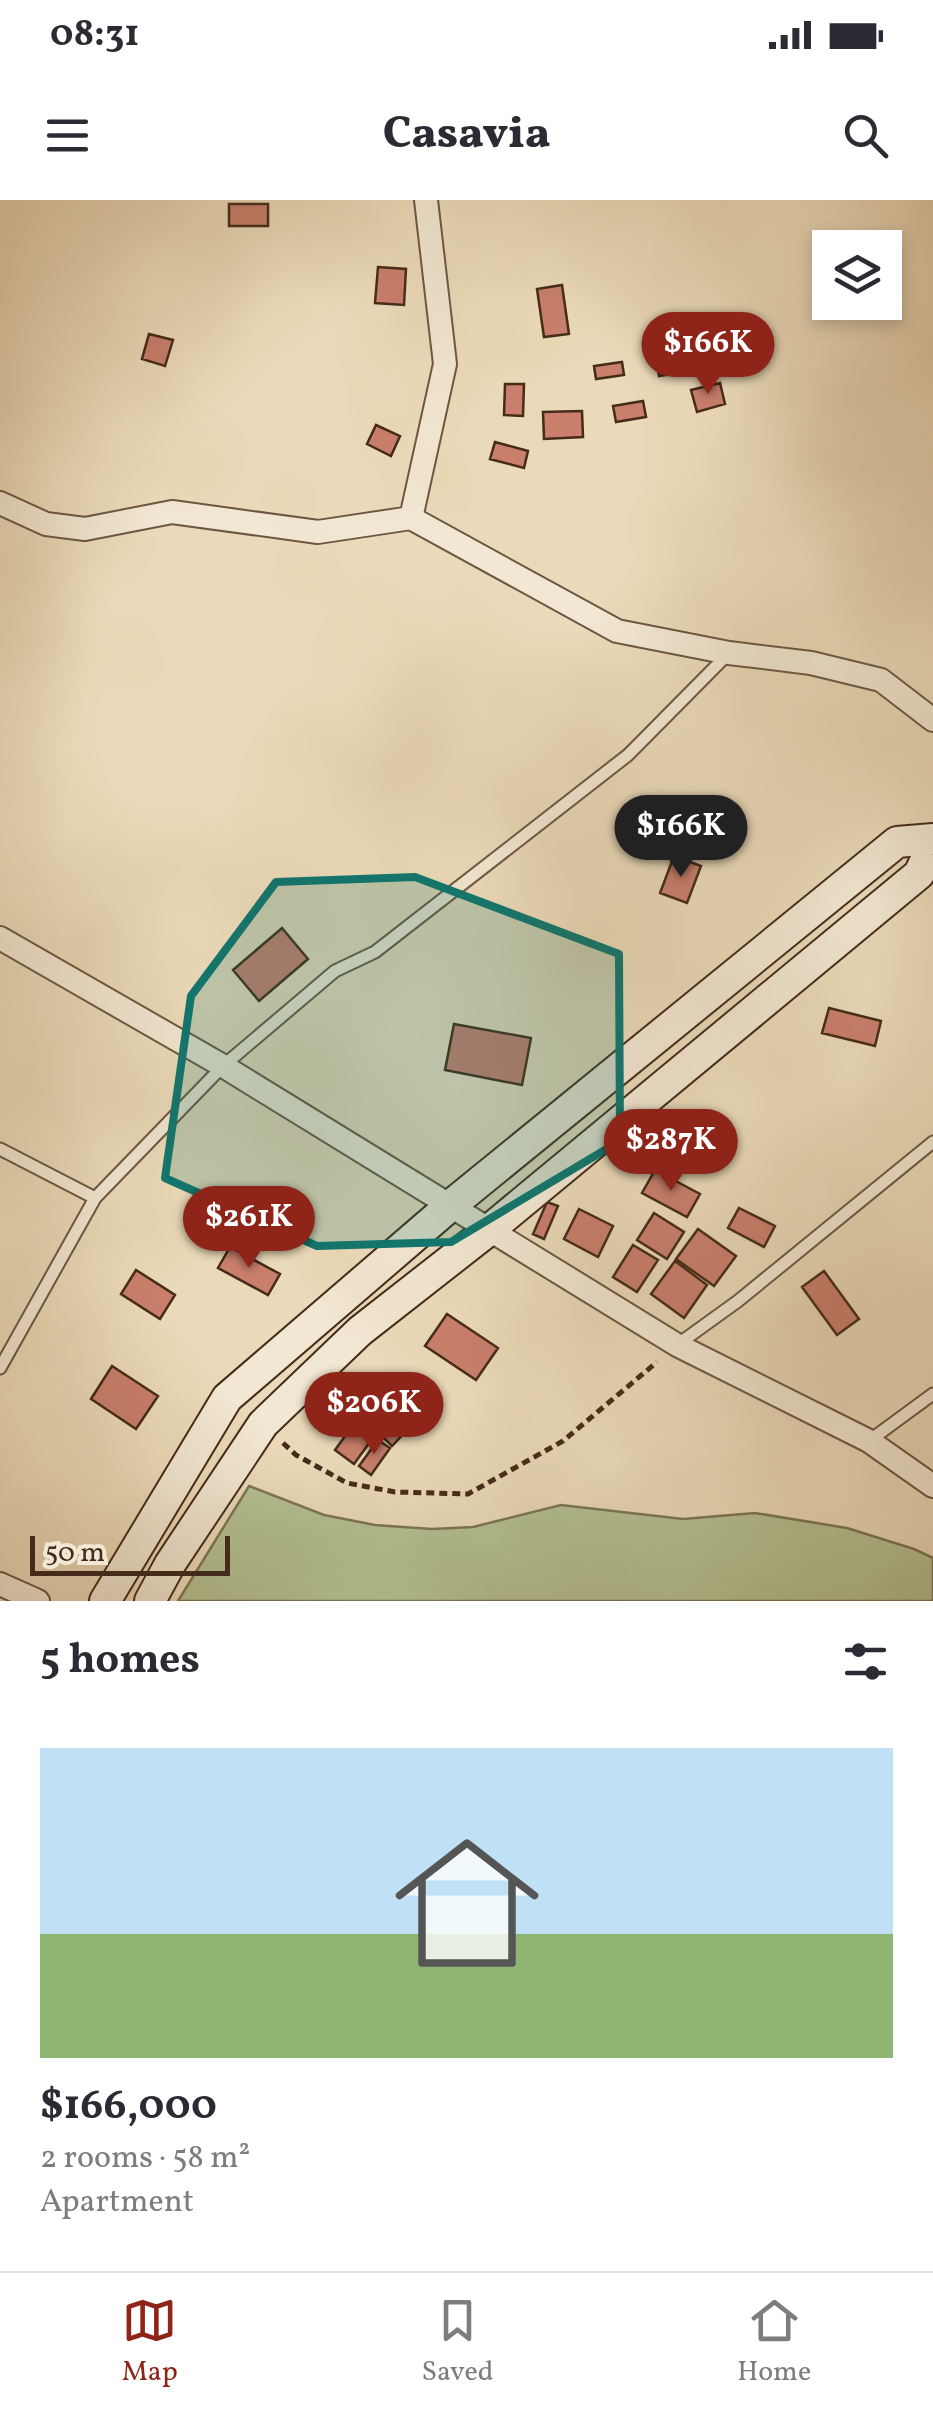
<!DOCTYPE html>
<html lang="en">
<head>
<meta charset="utf-8">
<style>
  :root { --surface:#fff; --page:#f2f2f3; --text:#2b2b33; --muted:#7c7c81; --line:#e1e1e2; --accent:#8f2418 }
  body { margin:0; font-family:Vollkorn,serif; background:var(--page); color:var(--text); height:100vh; display:flex; flex-direction:column; font-size:38px; white-space:nowrap }
  * { box-sizing:border-box; margin:0 }
  p { font-size:32px; color:var(--muted) }
  .icon { flex:none; width:55px; height:55px; fill:none; stroke:currentColor; stroke-width:2; stroke-linecap:round; stroke-linejoin:round }
  .map { position:relative; height:1401px; overflow:hidden }
  .side { display:flex; flex-direction:column; background:var(--surface); flex:1 }
  .side>* { flex:none }
  .fabs { position:absolute; left:812px; top:30px; display:grid; gap:20px }
  .fabs a { display:grid; place-items:center; width:90px; height:90px; border-radius:0px; background:var(--surface); box-shadow:0 5px 15px #0003; font-size:50px }
  .scale { position:absolute; left:30px; bottom:25px; width:200px; box-sizing:border-box; padding-left:10px; border:5px solid #442b1a; border-top:0; font-size:28px; line-height:35px; white-space:nowrap; color:#442b1a; -webkit-text-stroke:8px #f2e7d2; paint-order:stroke }
  .price { position:absolute; translate:-50% -85px; padding:0 22px; border-radius:35px; background:var(--accent); color:#fff; font-size:32px; line-height:65px; filter:drop-shadow(0 2px 5px #0008) }
  .price::after { content:''; position:absolute; left:50%; top:60px; width:30px; height:22px; margin-left:-15px; background:inherit; clip-path:polygon(0 0,100% 0,50% 100%) }
  .price.on { background:#222; color:#fff }
  ul { padding:0; list-style:none }
  li { display:grid; align-content:center; gap:20px; height:530px; padding:0 40px }
  li span { display:grid; place-items:center; height:310px; border-radius:0px; color:#555 }
  li>.icon { margin-inline-start:auto }
  span .icon { width:180px; height:180px; fill:#fffc; stroke-width:1 }
  li b { font-size:42px }
  h2 { display:flex; justify-content:space-between; align-items:center; height:120px; padding:0 40px; font-size:42px }
  .status { display:flex; justify-content:space-between; align-items:center; height:70px; padding:0 50px; background:var(--surface); direction:ltr }
  .status svg { height:28px; fill:currentColor }
  header { display:flex; justify-content:space-between; align-items:center; height:130px; padding:0 40px; background:var(--surface); font-size:45px; font-weight:800 }
  .tab-bar { display:flex; justify-content:space-around; align-items:center; height:140px; border-top:2px solid var(--line); background:var(--surface); font-size:28px; color:var(--muted) }
  .tab-bar a { display:grid; justify-items:center; gap:5px }
  .tab-bar .on { color:var(--accent) }
  .map>svg:first-child { display:block }
</style>
</head>
<body>
<div class="status"><b>08:31</b><svg viewBox="0 0 49 12"><path d="M0 12V9h3v3zM5 12V6h3v6zM10 12V3h3v9zM15 12V0h3v12zM26 1h20v11H26zM47 4h2v5h-2z"/></svg></div>
<header><svg class="icon" aria-label="menu" viewBox="0 0 24 24"><path d="M4 6h16M4 12h16M4 18h16"/></svg>Casavia<svg class="icon" aria-label="search" viewBox="0 0 24 24"><circle cx="10" cy="10" r="6"/><path d="M15 15l6 6"/></svg></header>
<div class="map">
<svg width="933" height="1401" viewBox="0 0 933 1401">
  <rect width="100%" height="100%" fill="#ebdab9"/>
  <filter id="stains"><feTurbulence type="fractalNoise" baseFrequency=".002" numOctaves="4"/><feColorMatrix values="0 0 0 0 .2 0 0 0 0 .09 0 0 0 0 .02 0 0 0 .5 -.17"/></filter>
  <radialGradient id="worn" r=".72"><stop offset=".6" stop-color="#630" stop-opacity="0"/><stop offset="1" stop-color="#630" stop-opacity=".3"/></radialGradient>
  <path fill="#b3c092" stroke="#7c7656" stroke-width="2.5" d="M249,1286L324,1315L375,1325L432,1329L473,1327L561,1305L683,1319L755,1313L847,1328L914,1349L933,1358V1401H178Z"/>
  <path fill="#c97f6c" stroke="#442b1a" stroke-width="2.5" d="M229,4H268V26H229Z
    M378,67L406,69L404,105L375,103Z
    M562,85L569,134L544,137L537,89Z
    M149,134L173,140L165,166L142,159Z
    M698,139L703,169L659,176L654,146Z
    M622,162L624,175L596,179L594,166Z
    M720,183L725,204L697,212L691,190Z
    M505,184H524L523,216L504,215Z
    M643,201L646,217L616,222L613,206Z
    M582,211L583,237L544,239L543,212Z
    M376,225L400,236L391,256L367,244Z
    M495,242L528,251L524,268L490,259Z
    M674,656L701,666L687,703L660,693Z
    M282,728L308,759L259,801L233,770Z
    M829,808L881,821L875,846L822,833Z
    M454,824L531,838L522,885L445,870Z
    M673,915L703,946L686,962L657,931Z
    M655,970L700,994L687,1017L642,993Z
    M547,1002L558,1006L544,1039L533,1034Z
    M739,1008L775,1026L764,1047L728,1028Z
    M579,1009L613,1026L598,1057L564,1039Z
    M654,1013L684,1032L667,1059L637,1040Z
    M698,1029L736,1056L714,1086L676,1059Z
    M633,1045L658,1060L637,1092L613,1077Z
    M230,1047L280,1074L268,1095L218,1068Z
    M675,1061L707,1085L684,1118L651,1094Z
    M136,1070L175,1095L160,1119L121,1094Z
    M824,1071L859,1119L837,1135L802,1087Z
    M447,1114L498,1148L476,1180L425,1146Z
    M112,1166L158,1196L136,1229L91,1199Z
    M378,1193L411,1226L392,1246L359,1214Z
    M356,1221L375,1235L354,1264L335,1250Z
    M378,1240L390,1248L371,1275L359,1266Z"/>
  <g fill="none" stroke-linecap="round" stroke-linejoin="round">
    <g stroke="#6e5742" stroke-width="15">
      <path id="lane" d="M0,949L95,998
        M677,1145L738,1101L933,942
        M0,1168L95,998L223,866L335,771L375,752L628,555L729,453
        M869,1241L933,1194"/>
    </g>
    <g stroke="#6e5742" stroke-width="26">
      <path id="street" d="M0,303L46,324L85,329L172,312L318,332L411,318L617,431L729,453L811,463L881,480L933,520
        M411,318L445,164L426,0
        M0,738L223,866L677,1145L869,1241L933,1286
        M0,1384L38,1401"/>
    </g>
    <g stroke="#442b1a" stroke-width="34">
      <path id="secondary" d="M105,1401L227,1198L450,1006L897,642L933,639
        M150,1401L170,1364L263,1224L360,1131L489,1030L919,674L933,645"/>
    </g>
    <path stroke="#442b1a" stroke-width="5" stroke-dasharray="8 5" stroke-linecap="butt" d="M283,1243L296,1255L347,1283L395,1292L468,1294L563,1241L657,1162"/>
    <use href="#lane" stroke="#f2e7d2" stroke-width="11"/>
    <use href="#street" stroke="#f2e7d2" stroke-width="22"/>
    <use href="#secondary" stroke="#f2e7d2" stroke-width="30"/>
  </g>
  <path fill="#0f766e" fill-opacity="0.2" stroke="#0f766e" stroke-width="8" stroke-linejoin="round" d="M415,677L619,754L620,941L451,1042L317,1046L165,978L191,796L276,682Z"/>
  <rect width="100%" height="100%" filter="url(#stains)"/>
  <rect width="100%" height="100%" fill="url(#worn)"/>
</svg>
<div class="fabs">
<a><svg class="icon" aria-label="layers" viewBox="0 0 24 24"><path d="M12 4l9 5-9 5-9-5zM3 14l9 5 9-5"/></svg></a>
</div>
<div class="scale">50 m</div>
<b class="price" style="left:708px;top:197px">$166K</b>
<b class="price on" style="left:681px;top:680px">$166K</b>
<b class="price" style="left:671px;top:994px">$287K</b>
<b class="price" style="left:249px;top:1071px">$261K</b>
<b class="price" style="left:374px;top:1257px">$206K</b>
</div>
<section class="side">
<h2>5 homes<svg class="icon" aria-label="filters" viewBox="0 0 24 24"><path d="M4 7h16M4 17h16"/><circle cx="9" cy="7" r="2"/><circle cx="15" cy="17" r="2"/></svg></h2>
<ul>
<li><span style="background:linear-gradient(#bfe0f5 60%,#8fb573 0)"><svg class="icon" aria-label="home" viewBox="0 0 24 24"><path d="M3 11l9-7 9 7M6 9v11h12V9"/></svg></span><div><b>$166,000</b><p>2 rooms · 58 m²</p><p>Apartment</p></div></li>
</ul>
</section>
<nav class="tab-bar">
<a class="on"><svg class="icon" aria-label="map" viewBox="0 0 24 24"><path d="M3 6l6-2 6 2 6-2v14l-6 2-6-2-6 2zM9 4v14M15 6v14"/></svg>Map</a>
<a><svg class="icon" aria-label="saved" viewBox="0 0 24 24"><path d="M7 4h10v16l-5-4-5 4z"/></svg>Saved</a>
<a><svg class="icon" aria-label="home" viewBox="0 0 24 24"><path d="M3 11l9-7 9 7M6 9v11h12V9"/></svg>Home</a>
</nav>
</body>
</html>
